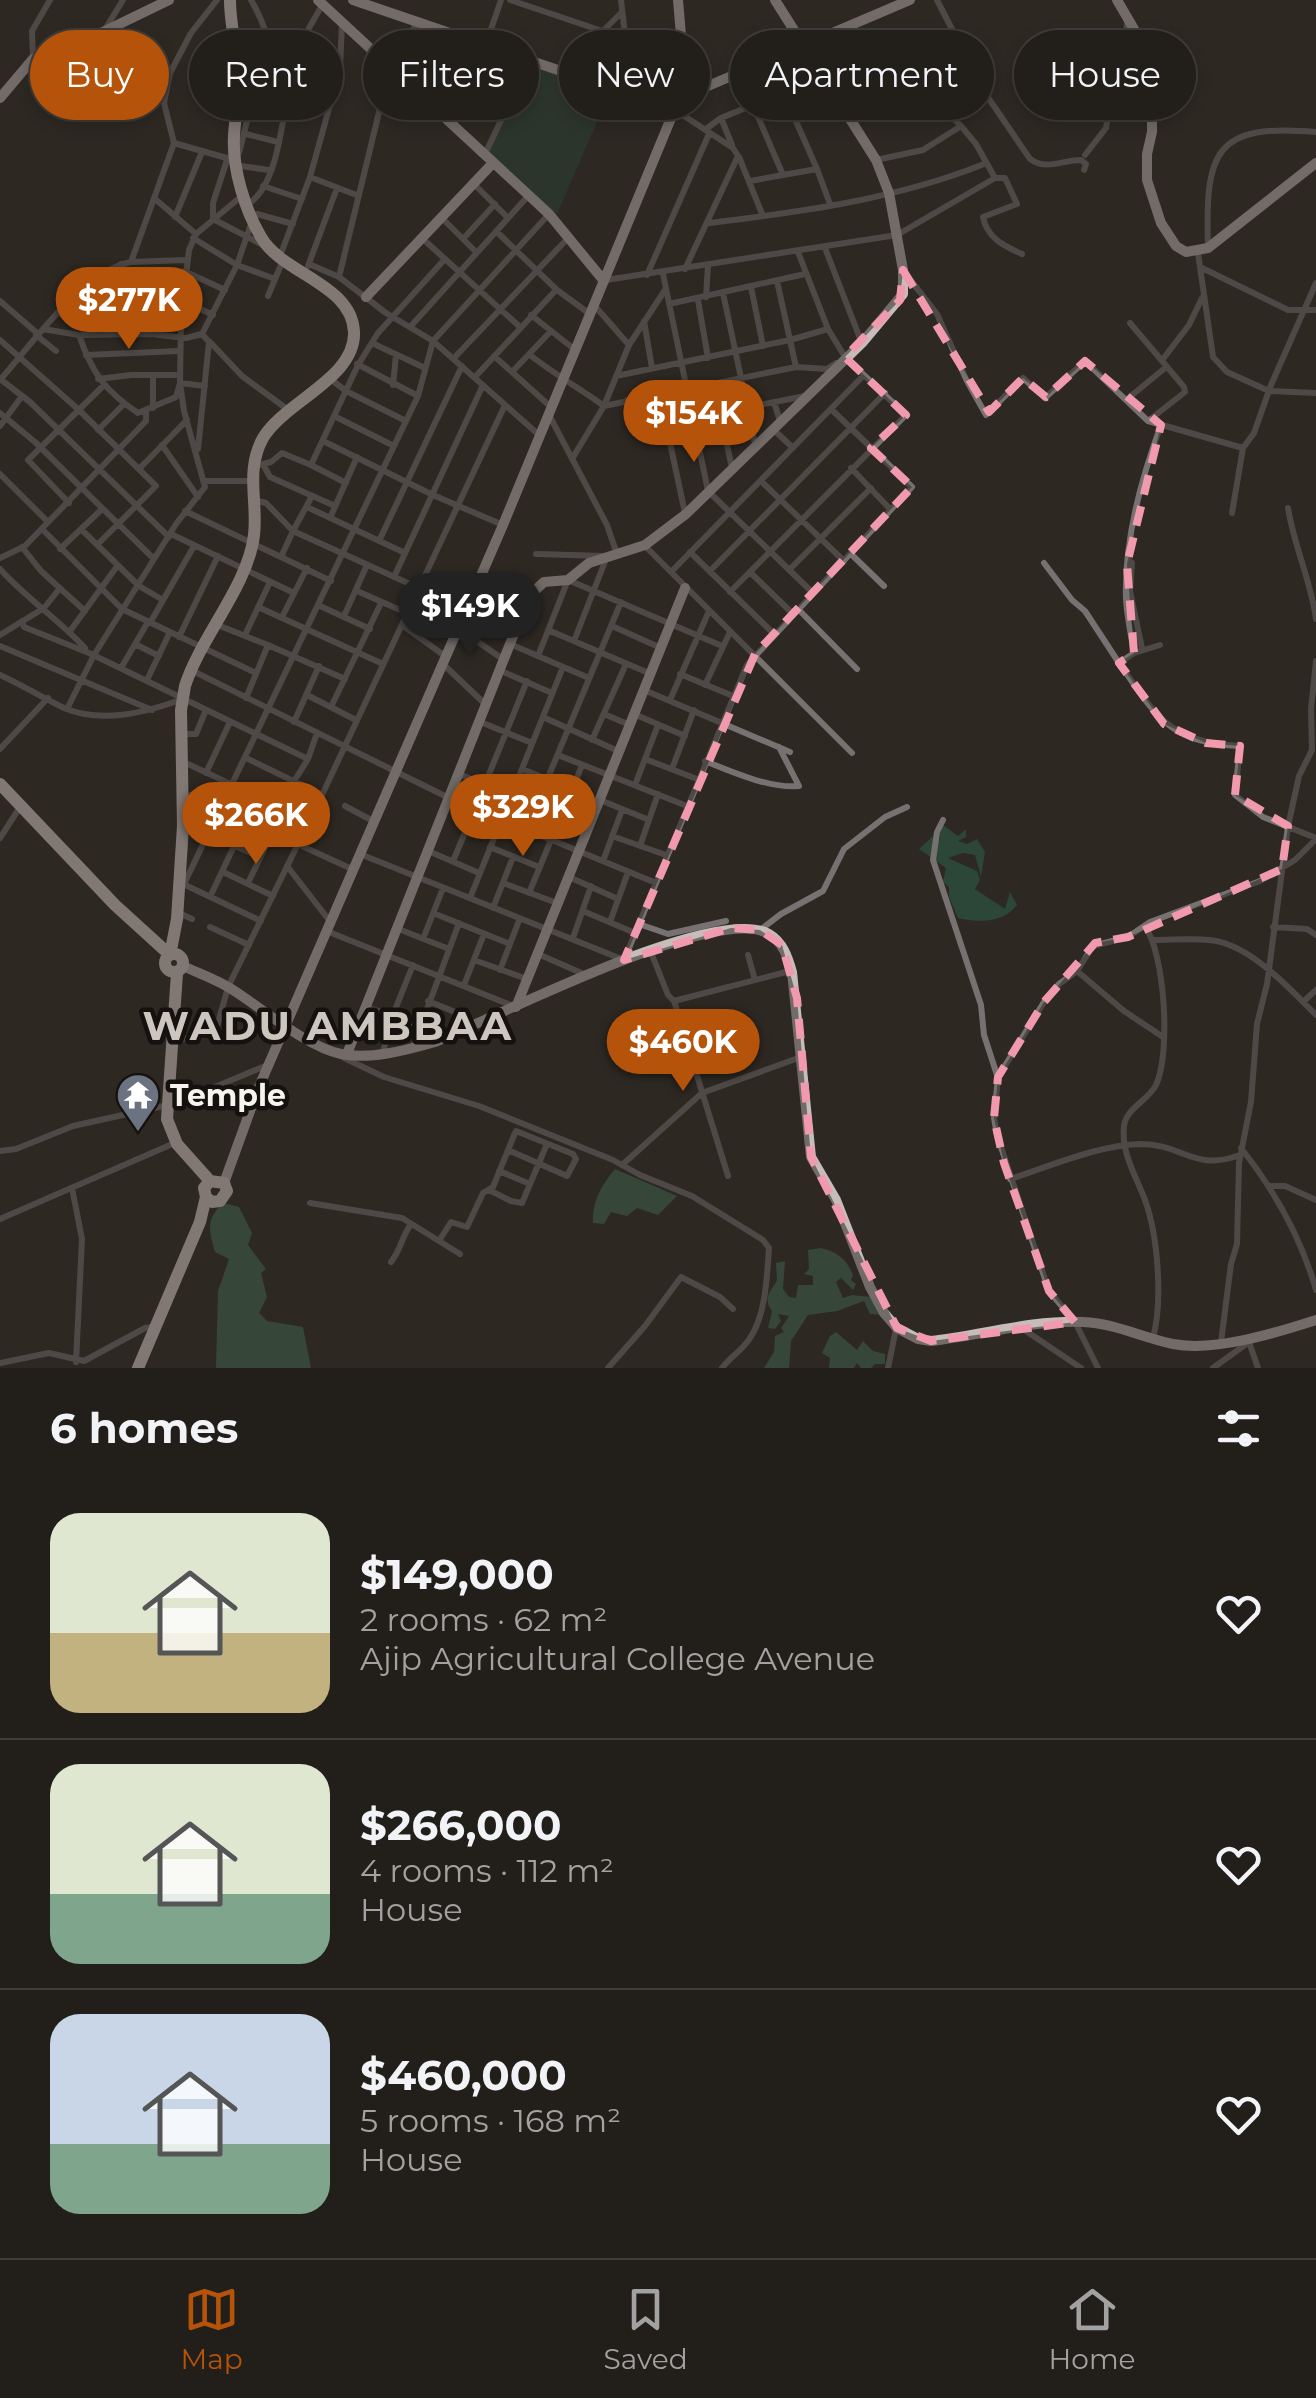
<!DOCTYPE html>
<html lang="en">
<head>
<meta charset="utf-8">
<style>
  :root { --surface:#221e1a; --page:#2e2b27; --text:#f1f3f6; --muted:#a2a2a2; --line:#3f3c39; --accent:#b45309 }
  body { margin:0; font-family:Montserrat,sans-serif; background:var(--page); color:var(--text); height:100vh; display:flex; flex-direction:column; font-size:38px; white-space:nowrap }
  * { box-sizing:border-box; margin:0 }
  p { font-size:32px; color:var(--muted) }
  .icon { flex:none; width:55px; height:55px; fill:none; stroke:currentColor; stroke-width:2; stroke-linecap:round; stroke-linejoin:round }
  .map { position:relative; height:1368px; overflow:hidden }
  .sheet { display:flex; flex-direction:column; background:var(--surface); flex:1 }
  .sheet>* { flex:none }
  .banner { position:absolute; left:30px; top:30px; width:1258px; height:90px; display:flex; gap:20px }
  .price { position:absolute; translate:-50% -85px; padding:0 22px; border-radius:35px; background:var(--accent); color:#fff; font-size:32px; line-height:65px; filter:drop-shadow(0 2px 5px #0008) }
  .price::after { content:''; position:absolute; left:50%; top:60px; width:30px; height:22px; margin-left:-15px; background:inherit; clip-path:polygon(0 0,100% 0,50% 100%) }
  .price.on { background:#222; color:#fff }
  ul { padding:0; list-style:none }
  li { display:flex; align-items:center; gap:30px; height:250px; padding:0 50px }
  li+li { border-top:2px solid var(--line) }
  li span { display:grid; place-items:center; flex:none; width:280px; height:200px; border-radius:30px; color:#555 }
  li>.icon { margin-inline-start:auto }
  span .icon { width:120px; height:120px; fill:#fffc; stroke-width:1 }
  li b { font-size:42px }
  h2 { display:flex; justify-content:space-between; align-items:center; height:120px; padding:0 50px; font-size:42px }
  .chip { padding:0 35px; border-radius:45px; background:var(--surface); box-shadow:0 5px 15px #0003,0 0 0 2px var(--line); font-size:35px; line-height:90px }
  .chip.on { background:var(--accent); color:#fff }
  .tab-bar { display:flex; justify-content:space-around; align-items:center; height:140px; border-top:2px solid var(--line); background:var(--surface); font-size:28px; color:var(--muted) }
  .tab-bar a { display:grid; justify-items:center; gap:5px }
  .tab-bar .on { color:var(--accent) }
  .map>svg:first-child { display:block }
</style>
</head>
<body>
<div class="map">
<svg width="1316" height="1368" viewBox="0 0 1316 1368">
  <rect width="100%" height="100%" fill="#2d2822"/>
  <path fill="#2c4637" d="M530,65L609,94L557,214L488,153Z
    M942,824L958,836L966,829V837L958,841L967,844L977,839L985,852L981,877L975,855L963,853L948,858L977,871L980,880L975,889L1005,909L1010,892L1017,905C1003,923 979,923 958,918L949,897V887L943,882L946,868L919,849L932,837L939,841Z"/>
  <path fill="#416c53" d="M615,1169L677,1196L658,1215L637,1208L627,1216L611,1212L604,1224L593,1223C592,1201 601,1186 615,1169Z
    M224,1203L239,1207L252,1233L248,1245L266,1269L261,1273L267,1297L259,1313L267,1321L303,1327L311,1368H216L218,1291L229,1259L215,1252C209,1231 205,1218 224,1203Z
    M821,1248C837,1252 847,1259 853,1275L851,1280L856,1284L853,1290L841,1278L836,1282L843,1298L852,1295L871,1297L882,1315L870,1314L864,1301L837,1311L808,1315L791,1341L789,1368H764L774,1352L775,1336L784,1332L781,1328L789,1316L778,1314L781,1321L775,1329L768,1328L772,1311C762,1297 771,1292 777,1280L776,1263L785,1261L783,1289L789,1297L796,1298L798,1285H813V1276L804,1274L809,1269L808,1250Z
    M836,1332L857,1350L863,1341L873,1351L885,1354V1364H875L871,1368H861L857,1363L854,1368H829L830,1358L822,1353L830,1336Z"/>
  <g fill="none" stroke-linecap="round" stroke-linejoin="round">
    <path stroke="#777271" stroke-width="6" d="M510,0L626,39
      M621,0L630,78L624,92
      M937,0L985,93L1030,159C1047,171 1062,160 1081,160L1086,164L1084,170
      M104,31L123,0
      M602,32L621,13
      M486,44L501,0
      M269,52L296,57
      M33,58L32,31L50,0
      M769,60L817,169L830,204
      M261,82L289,86
      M239,97H253C275,59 272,36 251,0
      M753,105L783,175L817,169
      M250,107L283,113
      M675,110L733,148L738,156L685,269
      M846,111L957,39
      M721,118L732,145
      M961,126L976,144L995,178H1005L1017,204L983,217C987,238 1004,246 1022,254
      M706,129L721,118L785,92
      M246,134L278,142
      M174,143L230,159
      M239,153L253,97
      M485,154L529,61
      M1085,155L1106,128L1108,116L1087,96L1125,61L1127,20
      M739,157L763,216
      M227,160L213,203V219L263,245
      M876,160L923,150L961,126L955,120L967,103L985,93
      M241,166L269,170
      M310,177L359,196
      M750,181L783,175
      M474,184L508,218
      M263,186L302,199
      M154,198L196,234
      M248,204C283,183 283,96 295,59C301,39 314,21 323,3
      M257,214L293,224
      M175,217L202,152
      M443,219L476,252
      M709,223C801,212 897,199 984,164
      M496,231L557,290L590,314
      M193,238L237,265L275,279
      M423,239L520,327
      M463,239L495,204
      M1208,247C1205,152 1214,123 1316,132
      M825,248L861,341
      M1198,253L1213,357L1227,372L1269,391L1316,393
      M280,256L310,177L340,69L342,23
      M131,262L186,260
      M121,264L151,334
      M309,264L339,277L386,313L433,341L539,435
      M308,266L337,188
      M1200,267L1288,310H1316
      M903,270L937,314L967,381L986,415L1023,378L1045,398L1085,361L1126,400L1165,368
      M184,271L225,290
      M663,274L708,491L813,593
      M647,275L709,134
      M339,277L390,67L417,23
      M606,280L897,235L995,178
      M777,281L796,367
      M85,286L90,291L131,293
      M751,287L763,346
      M723,293L755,444
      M268,296L283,260
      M706,297L708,266
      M182,300L213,315
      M698,300L708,358
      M0,301L37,333
      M669,304L805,274
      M594,305L629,345
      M61,314H142
      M531,315L574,349
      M644,321L652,368
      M1130,323L1184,387L1185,392L1148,421
      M411,326L528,196
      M43,329L79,335C92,373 105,391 138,413L176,397L180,383L181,320L189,250L196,234L243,195
      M202,334L237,265L252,221
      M36,335L56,351
      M79,335L151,334L186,338L202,334
      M0,340L79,410L156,486L98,544
      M210,342L242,376L287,409
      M372,343L425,368
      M86,355L179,351
      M530,355C554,374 579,388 604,406L796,367L827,369L836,363
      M494,356L551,407
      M454,358L569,237
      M1163,359L1189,325L1202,298
      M357,364L418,396
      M512,372L551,331
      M153,375V408
      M616,376L790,340L828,329
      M475,377L556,290
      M0,379L30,402L169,537
      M98,379L131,375H178
      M0,380C34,342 81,272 131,262L174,143L164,103L170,73L191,33L217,0
      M333,381L346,391L406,421
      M393,385L396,355
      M627,400L633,430L805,396
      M1126,400L1148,421L1243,448
      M774,402L780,421
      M0,413L35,442L154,559
      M548,413L607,525L617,554
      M720,413L732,468
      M336,417L394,446
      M666,424L685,513
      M1161,425C1141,479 1124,541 1126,599C1127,617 1131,635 1134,653L1119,663C1157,717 1169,743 1240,746L1235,795L1263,817L1316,838
      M0,426L22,396
      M773,429L793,448
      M98,430L124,404
      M323,441L433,495L503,525
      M162,445L198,497
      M198,449L209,342L203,335
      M572,459L604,406L629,345L665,290
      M259,465L271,462L282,453L311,465L358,365L378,333L444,260
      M311,465L346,483
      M264,466L270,477L335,506
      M851,468L890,509
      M139,469L187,420
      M0,474L48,522
      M205,481H252
      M762,482L844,561
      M258,501L266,503L293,531L312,496
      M69,503L28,460L103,386
      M307,507L405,553
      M1288,508C1294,546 1311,581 1316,619
      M185,511L331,581
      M1232,513L1243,448L1254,433L1271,385L1316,283
      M330,518L357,457
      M42,529L122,609L256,673
      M81,529L139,586L163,600
      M171,534L294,593
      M379,541L462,366
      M645,546L852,753
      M22,547L41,571L85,611
      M60,549L102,509
      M690,552L774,634
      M536,554L604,556
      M851,554L884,586
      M281,557L293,531L465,609
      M0,558L25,546L146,421V411
      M1128,560L1132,563L1130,591L1142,648
      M1044,563L1072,600L1085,611L1119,663
      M0,569C26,598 58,619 85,648
      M789,570L871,488
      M710,571L885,393
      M671,572L863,376
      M751,573L793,614
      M394,577L483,385
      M357,591L407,613
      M730,592L906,415L845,357L828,329L798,252
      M320,606L370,629
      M258,607L383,664
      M798,609L857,669
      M344,616L367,565
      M282,617L307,568
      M22,621L24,627L89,653L308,759
      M150,623L194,546
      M402,625L445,656
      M220,626L268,645
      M612,626L661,648
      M458,628L504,660
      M548,630L651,674
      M70,631L118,565
      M0,635L44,608L60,588
      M245,635L270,582
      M179,637L218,556
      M574,641L606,559
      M135,644L159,656
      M510,644L589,678
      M0,646L152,710
      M1134,653L1160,645
      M538,656L568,580L722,646
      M443,664L485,704
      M121,668L148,622
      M499,670L552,693
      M195,672L447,797L656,883
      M680,674L733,696
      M0,675C22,685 43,698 64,708C102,724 146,713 182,699
      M147,680L170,632
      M705,685L730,632
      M644,690L790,752
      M307,695L356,720
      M246,698L268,645L345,679
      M670,700L709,611
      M331,707L381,603
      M67,709L94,655L176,524L205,487L184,411L180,383L205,386
      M604,714L630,725
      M634,714L685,736
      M543,717L618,751
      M478,721L532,743
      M294,722L319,666
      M187,734H196L206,710
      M592,740L626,664
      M0,749L48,698
      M558,755L687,806
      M246,758L322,795
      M645,759L697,779
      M705,761C732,772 771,789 799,786L779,747
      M188,764L309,821
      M522,769L572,789
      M672,769L694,710
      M206,773L230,722
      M459,774L587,827
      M547,780L621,602
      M293,783L308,759L317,733
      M485,784L527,681
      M635,785L658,725
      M190,795L352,869
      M600,800L649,820
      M345,806L373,821
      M562,816L582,765
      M943,820L937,832L933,860L981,1005L984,1035L997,1075
      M187,825L260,857
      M612,836L666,855
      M0,838L20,807
      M640,846L658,794
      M490,847L539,867
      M426,850L479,873
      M360,854L624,960L747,665L912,487L832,410
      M453,861L475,809
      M603,861L622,810
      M287,866L332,924
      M223,872L273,896
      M569,877L618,899
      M181,883L261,921
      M248,883L272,833
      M503,883L557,903
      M184,884L418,396L433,341L549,214
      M529,893L551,840
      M210,897L234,846
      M470,898L563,667
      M493,908L513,857
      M583,911L635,933
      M433,913L510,944
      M181,914L192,919
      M610,922L628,872
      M639,924L668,934L726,921
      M1145,926C1165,955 1171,1053 1156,1085C1148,1101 1126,1108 1124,1126C1121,1153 1136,1176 1145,1200C1158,1236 1163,1301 1153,1338
      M210,927L249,945
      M1273,927L1307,929L1316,935
      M396,928L449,949
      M760,930L781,914L823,891L844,849L885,817L907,807
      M329,932L513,1006
      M573,938L591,886
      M423,939L443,888
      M1154,940C1172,940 1191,938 1209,940C1249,943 1289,988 1316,1015
      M650,950L668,995L674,1001L790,971
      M538,954L586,975
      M748,955L755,980
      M474,960L527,979
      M500,970L520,918
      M1077,971L1124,1011L1163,1037
      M464,985L484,934
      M428,1001L455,1012L457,1032
      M674,1001L728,1176
      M1303,1002L1316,990
      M367,1007L420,1026
      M171,1041L215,1034L228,987L322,795L505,405
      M413,1047L459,923
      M383,1052L392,1017L413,965
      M344,1058L384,1077L479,1106L613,1160L640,1175L692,1196L763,1240L769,1248C767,1275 766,1315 750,1338C743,1350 730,1357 722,1368
      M1241,1148C1275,1191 1301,1237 1316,1290
      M0,1151L16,1149L73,1126L177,1103L270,1064
      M622,1165L702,1093L801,1057
      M499,1171L530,1184
      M1010,1179C1051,1166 1098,1145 1141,1144C1183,1144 1194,1172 1240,1155
      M1271,1186H1285L1316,1200
      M72,1188L82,1239L76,1362
      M489,1190L511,1201L522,1203L547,1144
      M310,1203L402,1218L460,1254
      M0,1219L170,1145
      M439,1241L451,1222L467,1227L483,1193L493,1187L515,1133L516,1131L573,1154L576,1159L567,1176L508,1150
      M391,1262C401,1250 401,1238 411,1224
      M1023,1329L1081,1368
      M1248,1339L1258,1368
      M1221,1342L1231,1264L1237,1244L1239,1163L1251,1102L1257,1024L1267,984L1288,826L1299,776L1312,750L1311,709L1316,661
      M0,1363L49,1353L84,1361L145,1328L157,1326
      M608,1368L645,1326L681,1277L720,1297L733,1309
      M888,1368L896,1329
      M1098,1368L1075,1322L1049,1291L997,1135L994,1118L998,1077L1044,1002L1059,984L1077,971L1093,946L1128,937L1150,922L1260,881L1295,860L1316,839
      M1213,1368L1249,1342"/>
    <path stroke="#c6bcba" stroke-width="10" d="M318,0L549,214L604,281
      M353,0L675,110
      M1117,0L1152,60V132L1147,154V180L1161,223L1176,246L1186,252L1208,248L1316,163
      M683,90L708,86L910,0
      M0,98L33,59L55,48L103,32L169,0
      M366,297L493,163
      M183,966C200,974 218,980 233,990C263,1009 307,1047 341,1054C370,1060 407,1050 435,1042C495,1018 716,903 769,934C783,942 788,958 792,972L811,1157L836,1200L870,1287L884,1313L897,1328L918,1339L931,1341C982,1335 1031,1320 1083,1322C1114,1323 1143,1338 1173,1344C1214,1352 1276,1333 1316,1320
      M516,1007L685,588
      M347,1054L529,596L544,582L568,580L589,563L645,545L686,514L862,343L903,294V270L889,193L876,160L775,0
      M224,1183L258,1089L503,525L681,94L684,70L678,0"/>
    <path stroke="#e6dad7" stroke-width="12" d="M0,784L115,905L170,955L177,919L183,826L181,710L185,686C201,636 248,586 254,535C258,502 245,470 263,438C285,401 356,378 354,332C352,284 282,274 261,237C245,210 232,168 234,136C235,115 240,96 239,75C237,50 230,25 230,0
      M165 963a9 9 0 1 1 18 0a9 9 0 1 1-18 0Z
      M177,973L167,1119L177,1144L210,1181L224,1183L227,1191L220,1201L212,1202L206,1197L204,1188L210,1181
      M138,1368L200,1222L206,1197"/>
  </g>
  <path d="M0 0H1316V1368H0ZM903,270L989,412L1023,378L1046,397L1085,361L1161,425L1127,564L1134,653L1119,663L1164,724L1206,743L1240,746L1235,795L1288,826L1282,869L1128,937L1095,943L1044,1002L998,1077L994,1118L1004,1163L1049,1291L1075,1322L931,1341L897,1328L811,1157L797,998L782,945L760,930L731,928L624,960L755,654L912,487L871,448L906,415L845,357L900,300Z" fill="#2d2822" fill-opacity=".55" fill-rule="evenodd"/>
  <path fill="none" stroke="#f29aad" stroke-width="8" stroke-dasharray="20 12" stroke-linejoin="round" d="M903,270L989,412L1023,378L1046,397L1085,361L1161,425L1127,564L1134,653L1119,663L1164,724L1206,743L1240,746L1235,795L1288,826L1282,869L1128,937L1095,943L1044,1002L998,1077L994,1118L1004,1163L1049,1291L1075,1322L931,1341L897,1328L811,1157L797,998L782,945L760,930L731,928L624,960L755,654L912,487L871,448L906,415L845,357L900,300Z"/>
  <defs>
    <g id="temple-pin" transform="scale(2.25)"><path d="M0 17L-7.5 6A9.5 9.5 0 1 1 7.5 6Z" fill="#6b7280" stroke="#14110e"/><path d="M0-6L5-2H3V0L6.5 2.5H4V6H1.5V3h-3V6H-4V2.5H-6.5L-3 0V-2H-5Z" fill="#fff"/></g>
  </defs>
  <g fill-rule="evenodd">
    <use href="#temple-pin" x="138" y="1095"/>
  </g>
  <g text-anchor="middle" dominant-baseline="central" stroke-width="9" stroke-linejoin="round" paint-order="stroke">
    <g font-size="30" font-weight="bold" fill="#f7f3ef" stroke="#14110e" text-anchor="start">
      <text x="170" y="1095">Temple</text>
    </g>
    <g font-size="40" font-weight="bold" letter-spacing="2.5" fill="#cdc6be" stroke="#14110e">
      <text x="328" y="1025">WADU AMBBAA</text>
    </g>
  </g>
</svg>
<b class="price" style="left:129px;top:352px">$277K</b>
<b class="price" style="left:694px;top:465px">$154K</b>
<b class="price on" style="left:470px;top:658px">$149K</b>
<b class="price" style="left:523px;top:859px">$329K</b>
<b class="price" style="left:256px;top:867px">$266K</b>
<b class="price" style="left:683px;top:1094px">$460K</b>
<div class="banner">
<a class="chip on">Buy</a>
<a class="chip">Rent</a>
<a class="chip">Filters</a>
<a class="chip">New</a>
<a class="chip">Apartment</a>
<a class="chip">House</a>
</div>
</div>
<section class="sheet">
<h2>6 homes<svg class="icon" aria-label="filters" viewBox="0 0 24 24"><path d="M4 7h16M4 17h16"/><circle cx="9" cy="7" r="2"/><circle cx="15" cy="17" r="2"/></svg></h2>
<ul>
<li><span style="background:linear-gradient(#dfe7d0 60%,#c2b280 0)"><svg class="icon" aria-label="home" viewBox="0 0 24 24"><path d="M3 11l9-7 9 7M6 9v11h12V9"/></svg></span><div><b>$149,000</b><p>2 rooms · 62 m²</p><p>Ajip Agricultural College Avenue</p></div><svg class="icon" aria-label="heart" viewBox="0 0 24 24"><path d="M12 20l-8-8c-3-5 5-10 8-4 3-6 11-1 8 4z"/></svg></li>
<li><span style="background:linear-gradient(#dfe7d0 65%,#7fa58c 0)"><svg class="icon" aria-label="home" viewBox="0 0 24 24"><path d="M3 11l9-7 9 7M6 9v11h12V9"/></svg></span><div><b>$266,000</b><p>4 rooms · 112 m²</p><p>House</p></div><svg class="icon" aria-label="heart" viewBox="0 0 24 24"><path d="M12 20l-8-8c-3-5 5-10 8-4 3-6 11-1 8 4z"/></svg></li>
<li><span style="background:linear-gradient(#c9d6e8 65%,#7fa58c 0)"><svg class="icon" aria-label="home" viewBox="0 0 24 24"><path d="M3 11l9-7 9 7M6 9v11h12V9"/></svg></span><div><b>$460,000</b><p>5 rooms · 168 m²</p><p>House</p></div><svg class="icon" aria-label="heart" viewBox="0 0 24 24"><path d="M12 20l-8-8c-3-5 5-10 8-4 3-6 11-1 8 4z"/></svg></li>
</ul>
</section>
<nav class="tab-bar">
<a class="on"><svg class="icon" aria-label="map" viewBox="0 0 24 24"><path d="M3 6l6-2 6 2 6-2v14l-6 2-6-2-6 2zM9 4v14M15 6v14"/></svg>Map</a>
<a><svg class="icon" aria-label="saved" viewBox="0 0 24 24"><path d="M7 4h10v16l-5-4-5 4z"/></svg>Saved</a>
<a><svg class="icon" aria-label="home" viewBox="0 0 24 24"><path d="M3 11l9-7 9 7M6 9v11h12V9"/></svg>Home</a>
</nav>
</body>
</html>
